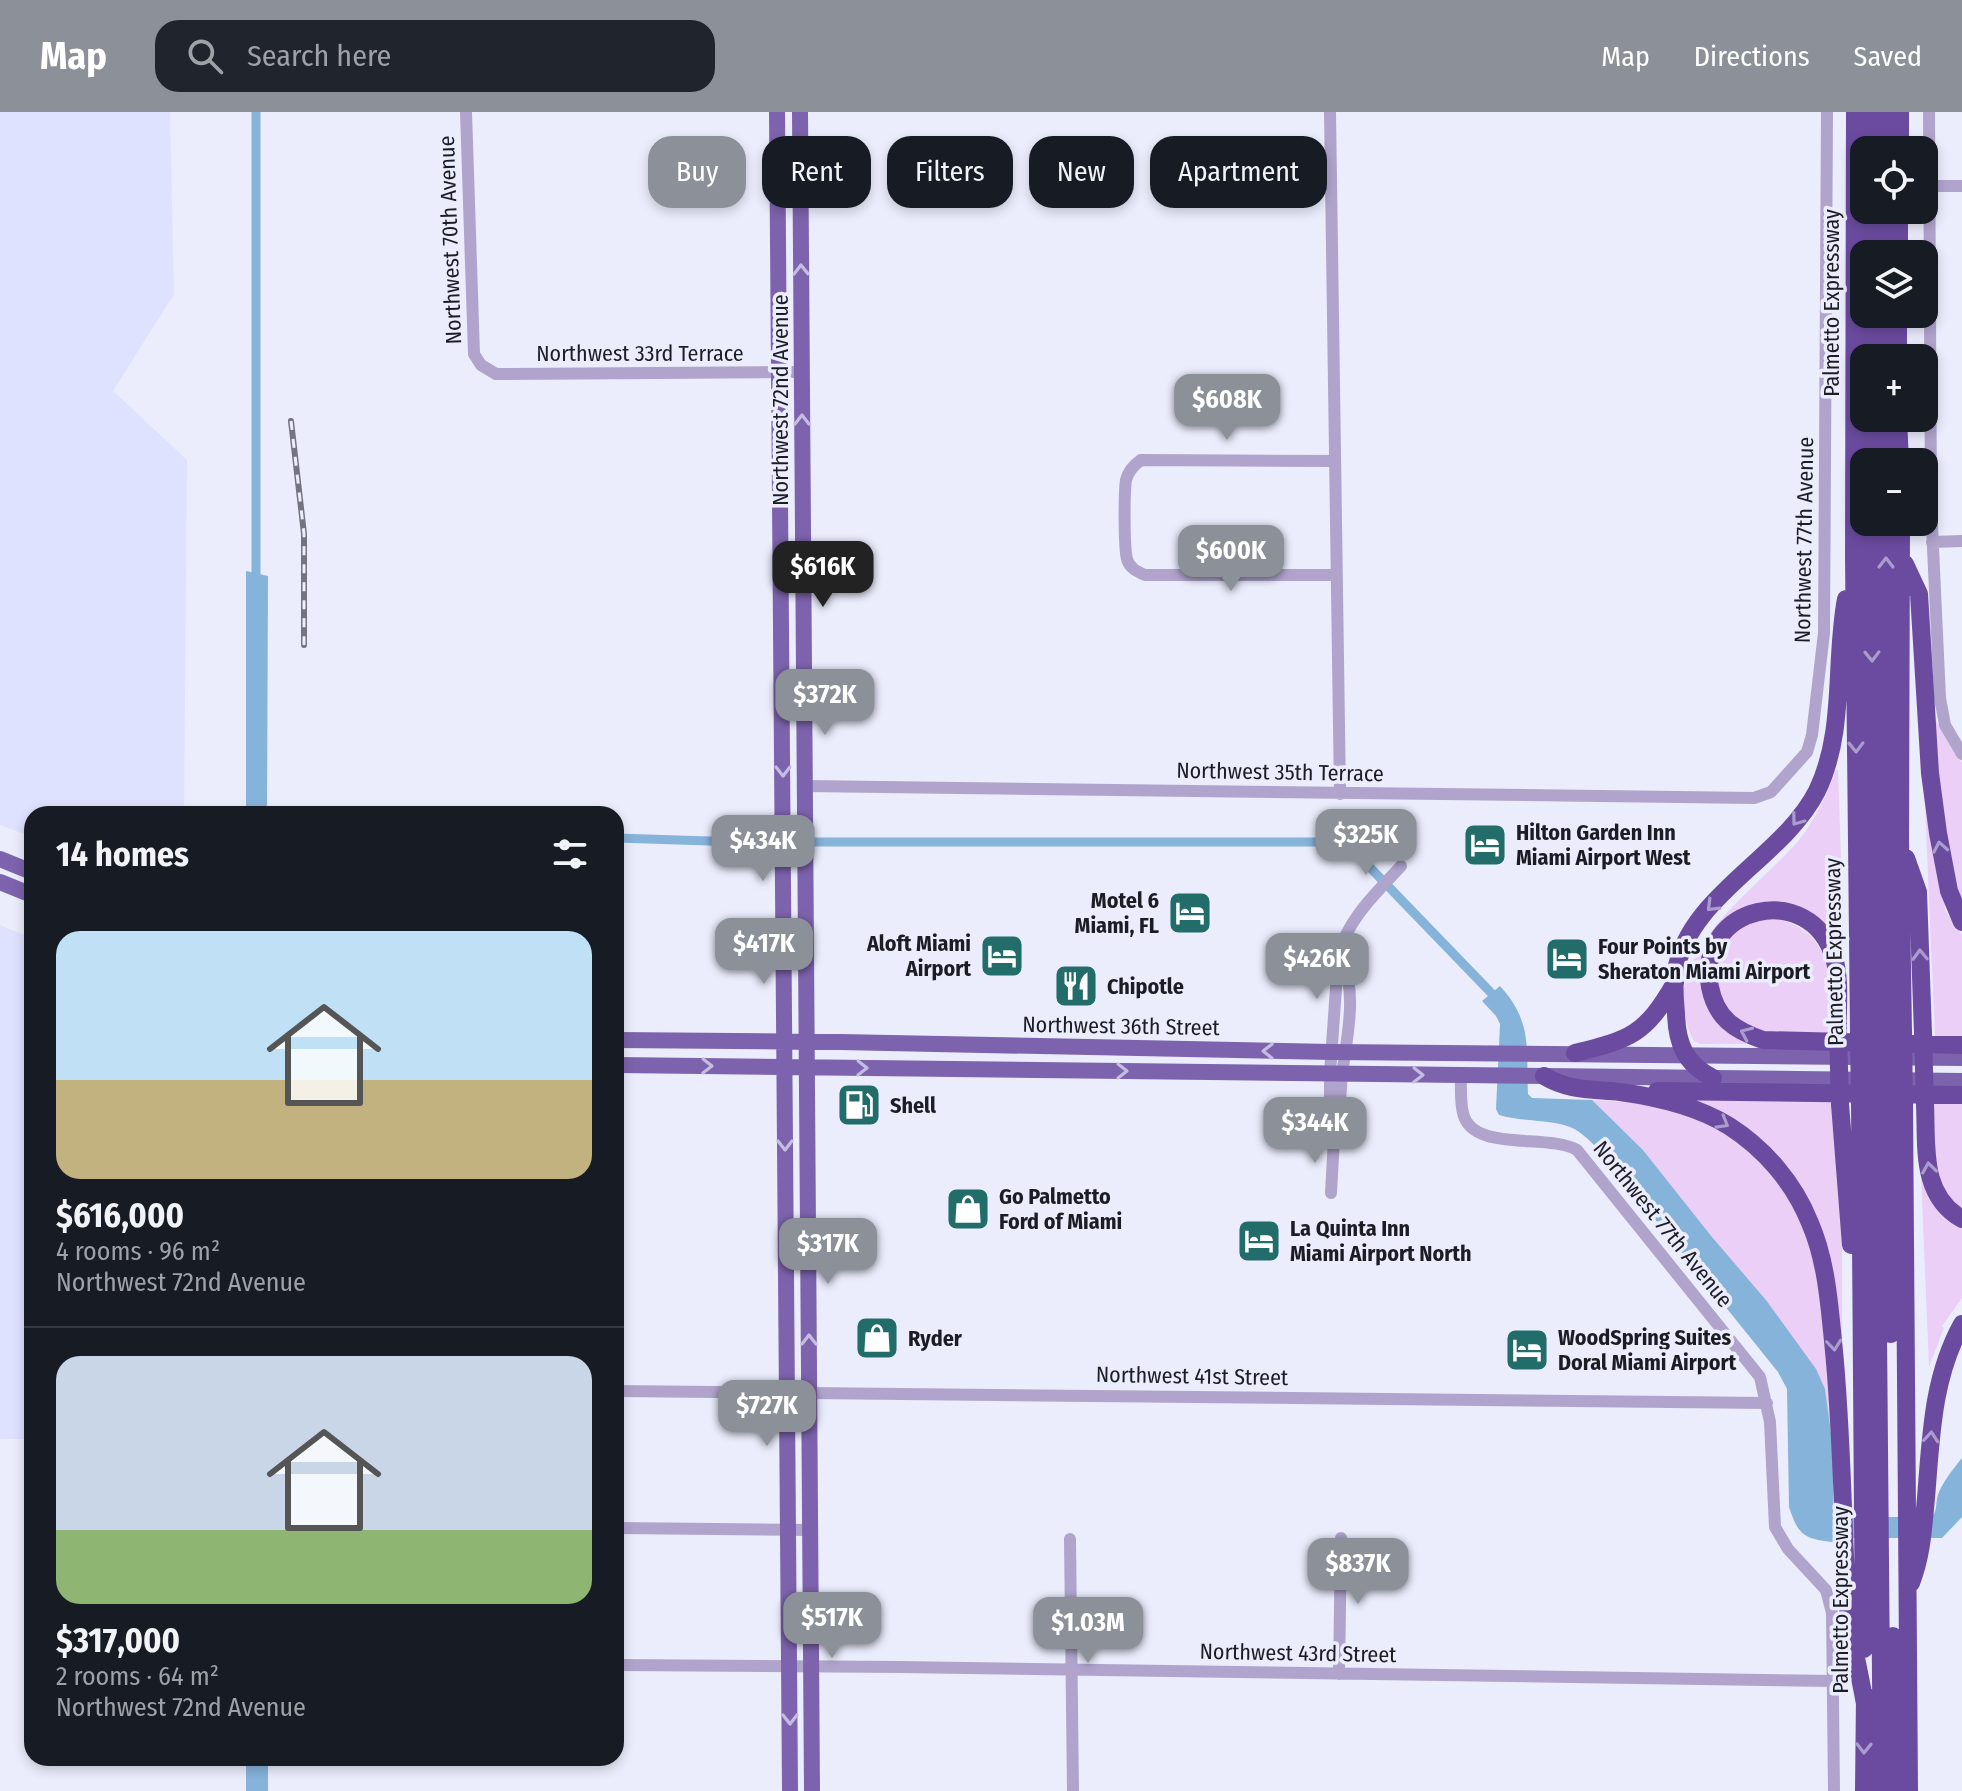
<!DOCTYPE html>
<html lang="en">
<head>
<meta charset="utf-8">
<style>
  :root { --surface:#171b24; --page:#20242c; --text:#f1f3f6; --muted:#9ea1a6; --line:#363941; --accent:#8c9099 }
  body { margin:0; font-family:"Fira Sans Condensed",sans-serif; background:var(--page); color:var(--text); height:100vh; display:flex; flex-direction:column; font-size:30px; white-space:nowrap }
  * { box-sizing:border-box; margin:0 }
  p { font-size:26px; color:var(--muted) }
  .icon { flex:none; width:44px; height:44px; fill:none; stroke:currentColor; stroke-width:2; stroke-linecap:round; stroke-linejoin:round }
  .map { position:relative; flex:1; overflow:hidden }
  .sheet { position:absolute; left:24px; top:694px; width:600px; height:960px; display:flex; flex-direction:column; background:var(--surface); border-radius:24px; box-shadow:0 4px 12px #0003 }
  .sheet>* { flex:none }
  .guide { position:absolute; left:648px; top:24px; width:760px; height:72px; display:flex; gap:16px }
  .controls { position:absolute; left:1850px; top:24px; display:grid; gap:16px }
  .controls a { display:grid; place-items:center; width:88px; height:88px; border-radius:16px; background:var(--surface); box-shadow:0 4px 12px #0003; font-size:40px }
  .price { position:absolute; translate:-50% -68px; padding:0 18px; border-radius:16px; background:var(--accent); color:#fff; font-size:26px; line-height:52px; filter:drop-shadow(0 2px 4px #0008) }
  .price::after { content:''; position:absolute; left:50%; top:48px; width:24px; height:18px; margin-left:-12px; background:inherit; clip-path:polygon(0 0,100% 0,50% 100%) }
  .price.selected { background:#222; color:#fff }
  ul { padding:0; list-style:none }
  li { display:grid; align-content:center; gap:16px; height:424px; padding:0 32px }
  li+li { border-top:2px solid var(--line) }
  li span { display:grid; place-items:center; height:248px; border-radius:24px; color:#555 }
  li>.icon { margin-inline-start:auto }
  span .icon { width:144px; height:144px; fill:#fffc; stroke-width:1 }
  li b { font-size:34px }
  h2 { display:flex; justify-content:space-between; align-items:center; height:96px; padding:0 32px; font-size:34px }
  .tag { padding:0 28px; border-radius:24px; background:var(--surface); box-shadow:0 4px 12px #0003; font-size:28px; line-height:72px }
  .tag.selected { background:var(--accent); color:#fff }
  header { display:flex; align-items:center; gap:48px; box-sizing:border-box; height:112px; padding:0 40px; background:var(--accent); color:#fff }
  header strong { font-size:38px }
  nav { display:flex; gap:44px; margin-inline-start:auto; font-size:28px }
  .search { width:560px; height:72px; background:var(--page); display:flex; align-items:center; gap:20px; box-sizing:border-box; padding:0 28px; border-radius:24px; color:var(--muted); font-size:30px }
  .map>svg:first-child { display:block }
</style>
</head>
<body>
<header>
<strong>Map</strong>
<div class="search"><svg class="icon" aria-label="search" viewBox="0 0 24 24"><circle cx="10" cy="10" r="6"/><path d="M15 15l6 6"/></svg>Search here</div>
<nav><a>Map</a><a>Directions</a><a>Saved</a></nav>
</header>
<div class="map">
<svg width="1962" height="1679" viewBox="0 0 1962 1679">
  <rect width="100%" height="100%" fill="#ebedfd"/>
  <path fill="#dfe2fe" d="M0,0H170L174,182L113,279L187,348L184,702H32V725L0,713Z
    M0,813L32,826V1327H0Z"/>
  <path fill="#ebcff6" d="M1932,602L1962,651V791L1948,750Z
    M1836,658H1838L1845,861L1840,845L1776,792L1703,842C1696,887 1708,909 1747,932H1700L1694,929C1650,846 1753,782 1799,728C1816,707 1826,684 1836,658Z
    M1924,670L1931,727L1946,800L1962,823V927L1935,926Z
    M1767,805C1837,817 1829,866 1832,923L1763,921L1731,903L1719,884L1717,844L1726,826L1745,811Z
    M1835,987L1842,1117V1224H1839L1797,1071L1688,988Z
    M1592,988C1628,990 1666,993 1700,1007C1761,1035 1806,1094 1817,1160C1827,1215 1829,1273 1834,1329L1830,1330L1825,1277L1766,1188L1712,1125L1643,1038Z
    M1933,988L1962,990V1098L1941,1076L1935,1051Z
    M1921,1063L1962,1115V1186L1942,1214L1944,1216L1929,1255Z"/>
  <path fill="#86b3da" d="M246,459L268,464L267,702H246Z
    M1500,874C1533,910 1526,937 1528,982L1532,986L1592,988L1643,1038L1712,1125L1766,1188L1816,1257L1825,1277L1833,1336V1405H1932C1938,1397 1935,1389 1939,1380C1945,1367 1953,1357 1962,1346V1405L1942,1426H1838L1832,1430C1803,1427 1798,1422 1789,1395L1787,1277L1778,1260L1600,1039C1591,1030 1582,1020 1570,1015C1548,1007 1522,1010 1499,1003L1496,997L1500,912L1496,904L1482,889Z
    M246,1646H268V1679H246Z"/>
  <g fill="none" stroke-linecap="round" stroke-linejoin="round">
    <path stroke="#86b3da" stroke-width="9" d="M256,0V471
      M616,726L774,731
      M815,730H1333L1357,742L1499,889"/>
    <path stroke="#b0a4cd" stroke-width="12" d="M466,0L474,242L481,253L496,262L802,260
      M1330,0L1340,682
      M1929,0L1931,393L1940,586L1945,613L1962,642
      M1929,74H1962
      M1335,349L1141,348C1134,353 1128,360 1126,368C1124,380 1124,436 1127,447C1129,456 1138,460 1145,463H1335
      M1932,430L1962,429
      M805,674L1754,686L1771,680L1807,640L1812,623L1824,521L1827,0
      M1461,963C1461,976 1460,989 1463,1001C1472,1041 1548,1021 1577,1038L1760,1265L1770,1310L1775,1415L1788,1437L1826,1478L1832,1501L1834,1679
      M1334,1026L1330,1021V961L1337,862C1343,849 1340,836 1345,825C1358,797 1381,776 1401,754
      M1331,1081L1334,1026L1338,1020C1340,1001 1340,982 1342,963C1346,930 1358,880 1342,850
      M616,1279L1767,1291
      M616,1416L811,1418
      M1070,1427L1073,1679
      M616,1553L900,1555L1835,1569
      M1339,1562L1341,1426"/>
    <path stroke="#7d63ad" stroke-width="16" d="M777,0L790,1679
      M800,0L812,1679
      M0,747L32,760
      M0,770L32,783
      M616,928L840,930L1331,940L1962,946
      M616,953L1962,969"/>
    <path stroke="#6b4ba0" stroke-width="18" d="M1855,0L1854,445L1859,920
      M1868,0V38
      M1884,0V38
      M1900,38V0
      M1869,98V142
      M1884,98L1885,142
      M1899,142V98
      M1869,202L1870,246
      M1885,202V246
      M1898,246V202
      M1870,306V350
      M1886,306V350
      M1898,306L1900,350
      M1871,410L1876,920
      M1886,410L1889,921
      M1901,410L1900,729L1903,921
      M1905,452L1919,482L1930,661L1938,721L1949,779L1962,810
      M1906,746L1918,780L1923,921
      M1838,920C1837,896 1841,869 1834,846C1811,767 1695,793 1710,875C1716,906 1734,918 1763,928L1962,933
      M1575,941C1631,927 1645,923 1675,871
      M1544,964C1569,979 1591,977 1620,980C1657,985 1697,994 1729,1014C1765,1037 1794,1071 1810,1111C1826,1148 1829,1189 1833,1229C1842,1315 1842,1399 1847,1484C1849,1520 1859,1557 1865,1592
      M1713,966C1685,952 1677,932 1676,902C1675,888 1673,873 1676,859C1688,784 1783,746 1817,679C1846,619 1834,550 1846,487
      M1657,979L1962,983
      M1840,992L1851,1133
      M1860,992L1864,1537
      M1876,993L1882,1679
      M1890,993L1891,1222
      M1904,993L1909,1679
      M1925,993C1927,1034 1920,1083 1962,1107
      M1911,1471C1922,1442 1923,1417 1926,1386C1931,1326 1932,1266 1962,1212
      M1893,1524L1896,1679
      M1864,1679L1865,1583"/>
    <g stroke="#73747f" stroke-width="6">
      <path id="rail" d="M291,309L304,422V533"/>
    </g>
    <use href="#rail" stroke="#ebedfd" stroke-width="3" stroke-dasharray="9" stroke-linecap="butt"/>
    <path stroke="#6b4ba0" stroke-width="18" d="M1838,920L1840,992
      M1859,920L1860,992
      M1876,920V993
      M1889,921L1890,993
      M1903,921L1904,993
      M1923,921L1925,993"/>
  </g>
  <defs><path id="oneway-chevron" d="M-2-3.5L2.5 0L-2 3.5" fill="none" stroke-width="1.6" stroke-linecap="round" stroke-linejoin="round" transform="scale(2)"/></defs>
  <g stroke="#c4bde1">
    <use href="#oneway-chevron" transform="translate(801 158) rotate(-91)"/>
    <use href="#oneway-chevron" transform="translate(802 308) rotate(-90)"/>
    <use href="#oneway-chevron" transform="translate(783 659) rotate(90)"/>
    <use href="#oneway-chevron" transform="translate(1268 939) rotate(-179)"/>
    <use href="#oneway-chevron" transform="translate(707 954) rotate(1)"/>
    <use href="#oneway-chevron" transform="translate(862 956) rotate(1)"/>
    <use href="#oneway-chevron" transform="translate(1122 959)"/>
    <use href="#oneway-chevron" transform="translate(1418 963) rotate(1)"/>
    <use href="#oneway-chevron" transform="translate(785 1033) rotate(90)"/>
    <use href="#oneway-chevron" transform="translate(809 1228) rotate(-90)"/>
    <use href="#oneway-chevron" transform="translate(790 1607) rotate(90)"/>
  </g>
  <g stroke="#ab9cce">
    <use href="#oneway-chevron" transform="translate(1886 451) rotate(-90)"/>
    <use href="#oneway-chevron" transform="translate(1872 544) rotate(89)"/>
    <use href="#oneway-chevron" transform="translate(1856 635) rotate(89)"/>
    <use href="#oneway-chevron" transform="translate(1797 708) rotate(127)"/>
    <use href="#oneway-chevron" transform="translate(1940 735) rotate(-100)"/>
    <use href="#oneway-chevron" transform="translate(1712 794) rotate(135)"/>
    <use href="#oneway-chevron" transform="translate(1920 843) rotate(-92)"/>
    <use href="#oneway-chevron" transform="translate(1746 921) rotate(-156)"/>
    <use href="#oneway-chevron" transform="translate(1723 1011) rotate(30)"/>
    <use href="#oneway-chevron" transform="translate(1929 1056) rotate(-98)"/>
    <use href="#oneway-chevron" transform="translate(1834 1233) rotate(84)"/>
    <use href="#oneway-chevron" transform="translate(1931 1325) rotate(-85)"/>
    <use href="#oneway-chevron" transform="translate(1864 1636) rotate(91)"/>
  </g>
  <defs>
    <g id="hotel-square" transform="scale(2.3)"><rect x="-9" y="-9" width="18" height="18" rx="4" fill="#226d6a" stroke="#ebedfd"/><path d="M-6-4.5h1.5V1H6V5H4.5V3h-9V5H-6ZM-4 0a1.8 1.8 0 1 1 3.6 0ZM.5 0V-2.5h3Q6-2.5 6 0Z" fill="#fff"/></g>
    <g id="restaurant-square" transform="scale(2.3)"><rect x="-9" y="-9" width="18" height="18" rx="4" fill="#226d6a" stroke="#ebedfd"/><path d="M-5-6h1v4h1v-4h1v4h1v-4h1v5L-1.5 .5V6h-2V.5L-5-1ZM5-6V6H3V1.5H1.5Q1.5-4 5-6Z" fill="#fff"/></g>
    <g id="fuel-square" transform="scale(2.3)"><rect x="-9" y="-9" width="18" height="18" rx="4" fill="#226d6a" stroke="#ebedfd"/><path d="M-5.5-6h7V0h2V4h1.3V-2.5L3-4.5l.8-.8L6-3V5H2.5V1h-1V6h-7ZM-4.2-4.7v3.2H.2V-4.7Z" fill="#fff"/></g>
    <g id="shop-square" transform="scale(2.3)"><rect x="-9" y="-9" width="18" height="18" rx="4" fill="#226d6a" stroke="#ebedfd"/><path d="M-5-2.5h2.3a2.7 3.5 0 0 1 5.4 0H5L5.5 6h-11ZM-1.5-2.5h3a1.5 2.3 0 0 0-3 0Z" fill="#fff"/></g>
  </defs>
  <g fill-rule="evenodd">
    <use href="#hotel-square" x="1485" y="733"/>
    <use href="#hotel-square" x="1190" y="801"/>
    <use href="#hotel-square" x="1002" y="844"/>
    <use href="#hotel-square" x="1567" y="847"/>
    <use href="#restaurant-square" x="1076" y="874"/>
    <use href="#fuel-square" x="859" y="993"/>
    <use href="#shop-square" x="968" y="1097"/>
    <use href="#hotel-square" x="1259" y="1129"/>
    <use href="#shop-square" x="877" y="1226"/>
    <use href="#hotel-square" x="1527" y="1238"/>
  </g>
  <g text-anchor="middle" dominant-baseline="central" stroke-width="7" stroke-linejoin="round" paint-order="stroke">
    <g font-size="22" fill="#1c1c24" stroke="#ebedfd">
      <text transform="translate(450 128) rotate(-92)">Northwest 70th Avenue</text>
      <text transform="translate(1831 191) rotate(-90)">Palmetto Expressway</text>
      <text x="640" y="241">Northwest 33rd Terrace</text>
      <text transform="translate(780 288) rotate(-90)">Northwest 72nd Avenue</text>
      <text transform="translate(1804 428) rotate(-89)">Northwest 77th Avenue</text>
      <text transform="translate(1280 660) rotate(1)">Northwest 35th Terrace</text>
      <text transform="translate(1834 840) rotate(-91)">Palmetto Expressway</text>
      <text transform="translate(1121 914) rotate(1)">Northwest 36th Street</text>
      <text transform="translate(1663 1112) rotate(51)">Northwest 77th Avenue</text>
      <text transform="translate(1192 1264) rotate(1)">Northwest 41st Street</text>
      <text transform="translate(1840 1488) rotate(-90)">Palmetto Expressway</text>
      <text transform="translate(1298 1541) rotate(1)">Northwest 43rd Street</text>
    </g>
    <g font-size="22" font-weight="bold" fill="#1c1c24" stroke="#ebedfd" text-anchor="start">
      <text x="1516" y="720">Hilton Garden Inn<tspan x="1516" dy="25">Miami Airport West</tspan></text>
      <text x="1159" y="788" text-anchor="end">Motel 6<tspan x="1159" dy="25">Miami, FL</tspan></text>
      <text x="971" y="831" text-anchor="end">Aloft Miami<tspan x="971" dy="25">Airport</tspan></text>
      <text x="1598" y="834">Four Points by<tspan x="1598" dy="25">Sheraton Miami Airport</tspan></text>
      <text x="1107" y="874">Chipotle</text>
      <text x="890" y="993">Shell</text>
      <text x="999" y="1084">Go Palmetto<tspan x="999" dy="25">Ford of Miami</tspan></text>
      <text x="1290" y="1116">La Quinta Inn<tspan x="1290" dy="25">Miami Airport North</tspan></text>
      <text x="1558" y="1225">WoodSpring Suites<tspan x="1558" dy="25">Doral Miami Airport</tspan></text>
      <text x="908" y="1226">Ryder</text>
    </g>
  </g>
</svg>
<div class="controls">
<a><svg class="icon" aria-label="locate" viewBox="0 0 24 24"><circle cx="12" cy="12" r="6"/><path d="M12 2v4M12 18v4M2 12h4M18 12h4"/></svg></a>
<a><svg class="icon" aria-label="layers" viewBox="0 0 24 24"><path d="M12 4l9 5-9 5-9-5zM3 14l9 5 9-5"/></svg></a>
<a>+</a>
<a>−</a>
</div>
<b class="price" style="left:1227px;top:330px">$608K</b>
<b class="price" style="left:1231px;top:481px">$600K</b>
<b class="price selected" style="left:823px;top:497px">$616K</b>
<b class="price" style="left:825px;top:625px">$372K</b>
<b class="price" style="left:1366px;top:765px">$325K</b>
<b class="price" style="left:763px;top:771px">$434K</b>
<b class="price" style="left:764px;top:874px">$417K</b>
<b class="price" style="left:1317px;top:889px">$426K</b>
<b class="price" style="left:1315px;top:1053px">$344K</b>
<b class="price" style="left:828px;top:1174px">$317K</b>
<b class="price" style="left:767px;top:1336px">$727K</b>
<b class="price" style="left:1358px;top:1494px">$837K</b>
<b class="price" style="left:832px;top:1548px">$517K</b>
<b class="price" style="left:1088px;top:1553px">$1.03M</b>
<div class="guide">
<a class="tag selected">Buy</a>
<a class="tag">Rent</a>
<a class="tag">Filters</a>
<a class="tag">New</a>
<a class="tag">Apartment</a>
</div>
<section class="sheet">
<h2>14 homes<svg class="icon" aria-label="filters" viewBox="0 0 24 24"><path d="M4 7h16M4 17h16"/><circle cx="9" cy="7" r="2"/><circle cx="15" cy="17" r="2"/></svg></h2>
<ul>
<li><span style="background:linear-gradient(#bfe0f5 60%,#c2b280 0)"><svg class="icon" aria-label="home" viewBox="0 0 24 24"><path d="M3 11l9-7 9 7M6 9v11h12V9"/></svg></span><div><b>$616,000</b><p>4 rooms · 96 m²</p><p>Northwest 72nd Avenue</p></div></li>
<li><span style="background:linear-gradient(#c9d6e8 70%,#8fb573 0)"><svg class="icon" aria-label="home" viewBox="0 0 24 24"><path d="M3 11l9-7 9 7M6 9v11h12V9"/></svg></span><div><b>$317,000</b><p>2 rooms · 64 m²</p><p>Northwest 72nd Avenue</p></div></li>
</ul>
</section>
</div>
</body>
</html>
